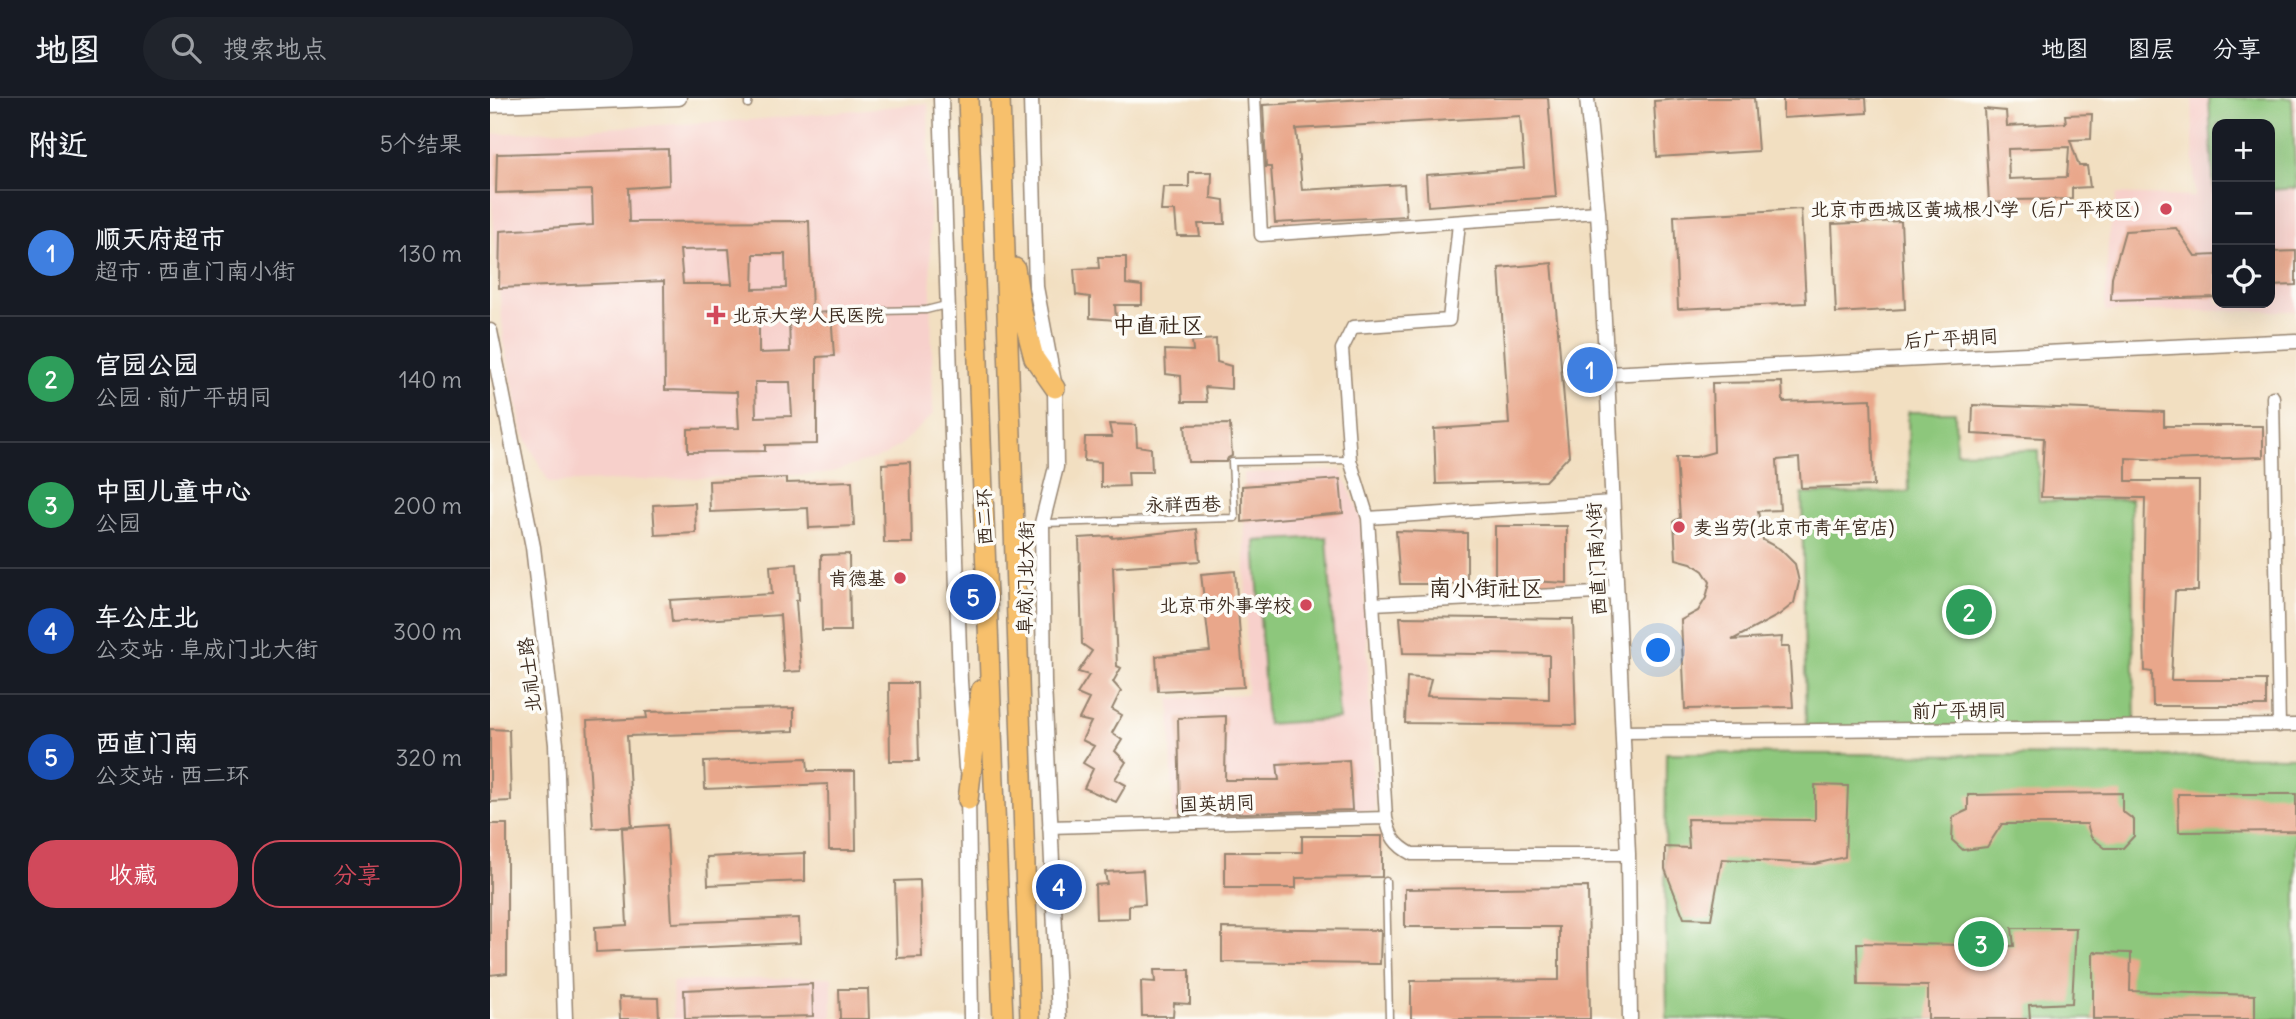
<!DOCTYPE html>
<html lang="zh">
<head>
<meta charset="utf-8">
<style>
	:root { --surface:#171b24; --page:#20242c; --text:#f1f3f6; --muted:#9ea1a6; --line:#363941; --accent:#d1495b }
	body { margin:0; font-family:Delius,"LXGW WenKai TC",sans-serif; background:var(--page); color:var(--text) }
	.controls { position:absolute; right:21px; top:21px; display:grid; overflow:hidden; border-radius:14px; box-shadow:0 7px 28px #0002 }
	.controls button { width:63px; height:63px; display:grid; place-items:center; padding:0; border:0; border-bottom:2px solid var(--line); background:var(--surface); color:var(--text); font:35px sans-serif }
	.you { position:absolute; left:1169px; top:553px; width:24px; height:24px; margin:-18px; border:5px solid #fff; border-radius:50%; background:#1a73e8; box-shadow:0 0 0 10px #1a73e833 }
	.badge { display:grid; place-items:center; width:46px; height:46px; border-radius:50%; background:var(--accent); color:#fff; font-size:23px; font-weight:700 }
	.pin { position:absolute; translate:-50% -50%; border:4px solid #fff; box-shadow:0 2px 7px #0006 }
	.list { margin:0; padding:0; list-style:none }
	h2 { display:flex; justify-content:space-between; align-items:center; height:91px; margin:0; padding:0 28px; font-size:30px }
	h2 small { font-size:23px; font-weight:400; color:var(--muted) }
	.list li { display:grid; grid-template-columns:46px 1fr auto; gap:21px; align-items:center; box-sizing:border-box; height:126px; padding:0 28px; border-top:2px solid var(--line) }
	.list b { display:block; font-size:26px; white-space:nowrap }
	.list p { margin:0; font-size:23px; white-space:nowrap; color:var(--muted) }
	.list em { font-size:23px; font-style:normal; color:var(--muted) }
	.actions { display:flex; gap:14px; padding:21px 28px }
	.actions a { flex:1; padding:16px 0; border:2px solid var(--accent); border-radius:28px; text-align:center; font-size:24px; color:var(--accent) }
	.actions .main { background:var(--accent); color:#fff }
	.icon { flex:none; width:38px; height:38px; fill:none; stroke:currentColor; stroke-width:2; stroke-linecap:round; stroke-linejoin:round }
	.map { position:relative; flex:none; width:1806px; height:921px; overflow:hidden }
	header { display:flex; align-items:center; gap:42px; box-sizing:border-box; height:98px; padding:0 35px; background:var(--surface); border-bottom:2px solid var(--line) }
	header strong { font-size:33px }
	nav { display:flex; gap:38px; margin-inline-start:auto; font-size:24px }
	.search { width:490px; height:63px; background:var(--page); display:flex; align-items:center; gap:18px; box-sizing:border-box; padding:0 24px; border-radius:38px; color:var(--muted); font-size:26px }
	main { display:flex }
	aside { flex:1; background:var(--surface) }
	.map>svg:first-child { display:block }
	.built { fill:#f7d0cb; fill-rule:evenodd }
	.green { fill:#8dc77c; stroke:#64784d; stroke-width:2 }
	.building { fill:#e9a78b; fill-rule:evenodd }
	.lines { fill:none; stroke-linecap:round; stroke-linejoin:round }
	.service-casing { stroke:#968470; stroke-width:9 }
	.minor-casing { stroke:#968470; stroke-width:15 }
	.tertiary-casing { stroke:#968470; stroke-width:17 }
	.trunk-casing { stroke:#968470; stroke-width:22 }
	.service { stroke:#fff; stroke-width:6 }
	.minor { stroke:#fff; stroke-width:12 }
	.tertiary { stroke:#fff; stroke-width:14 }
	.trunk { stroke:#f7c06c; stroke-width:19 }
	.poi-dot { fill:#d1495b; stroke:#fdfcf7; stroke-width:2.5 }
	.labels { text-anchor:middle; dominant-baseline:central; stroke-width:7; stroke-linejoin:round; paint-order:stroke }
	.poi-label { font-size:19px; fill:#3b2a1e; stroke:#fdfcf7; text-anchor:end }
	.street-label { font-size:19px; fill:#3b2a1e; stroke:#fdfcf7 }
	.quarter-label { font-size:23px; fill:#3b2a1e; stroke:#fdfcf7 }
</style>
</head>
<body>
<header>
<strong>地图</strong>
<div class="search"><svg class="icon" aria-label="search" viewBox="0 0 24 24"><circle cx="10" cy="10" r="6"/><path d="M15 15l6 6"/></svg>搜索地点</div>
<nav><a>地图</a><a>图层</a><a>分享</a></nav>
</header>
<main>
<aside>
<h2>附近<small>5个结果</small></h2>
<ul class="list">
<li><span class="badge" style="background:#3f7fe0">1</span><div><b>顺天府超市</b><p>超市 · 西直门南小街</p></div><em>130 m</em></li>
<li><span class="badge" style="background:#2e9e5b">2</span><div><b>官园公园</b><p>公园 · 前广平胡同</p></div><em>140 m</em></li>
<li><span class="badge" style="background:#2e9e5b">3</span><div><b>中国儿童中心</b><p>公园</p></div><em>200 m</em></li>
<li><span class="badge" style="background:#1a4fb4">4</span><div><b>车公庄北</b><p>公交站 · 阜成门北大街</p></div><em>300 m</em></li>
<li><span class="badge" style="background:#1a4fb4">5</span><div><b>西直门南</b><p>公交站 · 西二环</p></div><em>320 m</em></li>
</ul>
<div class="actions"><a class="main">收藏</a><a>分享</a></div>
</aside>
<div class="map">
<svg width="1806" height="921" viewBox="0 0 1806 921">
	<rect width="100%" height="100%" fill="#fdfcf7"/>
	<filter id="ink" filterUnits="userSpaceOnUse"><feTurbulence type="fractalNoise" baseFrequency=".0143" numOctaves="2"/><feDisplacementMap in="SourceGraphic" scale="14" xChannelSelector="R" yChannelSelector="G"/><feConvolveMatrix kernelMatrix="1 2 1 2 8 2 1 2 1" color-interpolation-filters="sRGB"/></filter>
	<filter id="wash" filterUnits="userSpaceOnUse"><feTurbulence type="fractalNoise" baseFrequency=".00686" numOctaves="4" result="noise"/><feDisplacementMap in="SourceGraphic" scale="28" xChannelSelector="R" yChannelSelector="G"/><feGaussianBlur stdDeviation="1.57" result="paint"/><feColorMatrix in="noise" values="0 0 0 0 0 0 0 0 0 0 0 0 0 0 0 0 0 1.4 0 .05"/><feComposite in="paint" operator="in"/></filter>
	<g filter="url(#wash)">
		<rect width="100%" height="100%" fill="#f2dfc1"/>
		<path class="built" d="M 1702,0 L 1806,0 L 1806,213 L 1615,213 L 1618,144 L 1627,96 L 1705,99 ZM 1727,26 L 1780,26 L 1780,205 L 1727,205 Z
			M 438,5 L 443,316 L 413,345 L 396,357 L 335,376 L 59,385 L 33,335 L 14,244 L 0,87 L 0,36 L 262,22 Z
			M 851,372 L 871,418 L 885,713 L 683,721 L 680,601 L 757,596 L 754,375 Z
			M 342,879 L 342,921 L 183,921 L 182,884 Z"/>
		<path class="green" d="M 1719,0 L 1802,0 L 1806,90 L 1780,92 L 1780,26 L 1727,26 L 1727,94 L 1724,95 Z
			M 1418,314 L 1465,314 L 1466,354 L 1548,352 L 1549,403 L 1641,401 L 1645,626 L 1316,631 L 1312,396 L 1419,394 Z
			M 837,439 L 849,621 L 777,626 L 765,443 Z
			M 1176,655 L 1806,659 L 1806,921 L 1177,921 L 1175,771 Z"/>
		<g id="blocks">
			<path class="building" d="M 893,0 L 1058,0 L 1066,99 L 938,108 L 936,77 L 1034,70 L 1030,18 L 806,31 L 812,92 L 914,86 L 916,118 L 785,125 L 781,69 L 776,69 L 773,7 Z
				M 1204,0 L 1264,0 L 1268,53 L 1167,59 L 1164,3 Z
				M 1293,0 L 1376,0 L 1377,15 L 1293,20 Z
				M 1494,11 L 1516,13 L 1517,28 L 1576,25 L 1575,17 L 1602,16 L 1601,41 L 1580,42 L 1589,68 L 1597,68 L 1600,89 L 1582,90 L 1582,101 L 1520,102 L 1520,104 L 1499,105 ZM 1579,49 L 1577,79 L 1519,81 L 1518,51 Z
				M 178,51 L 179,87 L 138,90 L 139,124 L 319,123 L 322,215 L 341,214 L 344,258 L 327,259 L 327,346 L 275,347 L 275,353 L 198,354 L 198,331 L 249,330 L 247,294 L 175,292 L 174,183 L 9,190 L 10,133 L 103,127 L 102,92 L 6,95 L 7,56 ZM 239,151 L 242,186 L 193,186 L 190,152 ZM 264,156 L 295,156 L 296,190 L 263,191 ZM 299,220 L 300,254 L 269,255 L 269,221 ZM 265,284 L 300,284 L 302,318 L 266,319 Z
				M 699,74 L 722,74 L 721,100 L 734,102 L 735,126 L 708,126 L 710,138 L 687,138 L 685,113 L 671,113 L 673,89 L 699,89 Z
				M 1311,111 L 1316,205 L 1188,211 L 1184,118 Z
				M 1411,123 L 1415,211 L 1346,215 L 1342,126 Z
				M 1686,130 L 1705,158 L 1727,157 L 1727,199 L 1621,202 L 1622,179 L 1635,133 Z
				M 1806,153 L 1806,187 L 1780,188 L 1780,154 Z
				M 608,159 L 636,159 L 636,186 L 652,188 L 652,207 L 625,207 L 626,222 L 600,220 L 600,199 L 586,197 L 584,171 L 609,170 Z
				M 1062,165 L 1079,358 L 1055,383 L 946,386 L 944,331 L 1019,326 L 1009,170 Z
				M 726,241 L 727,264 L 741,268 L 741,291 L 715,289 L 717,304 L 692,304 L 691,278 L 676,276 L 675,252 L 703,253 L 702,243 Z
				M 1292,284 L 1293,304 L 1381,301 L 1384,388 L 1311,390 L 1309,360 L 1287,362 L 1290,412 L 1268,413 L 1273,442 L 1290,451 L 1305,466 L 1309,484 L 1304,505 L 1289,517 L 1242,542 L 1292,539 L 1291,549 L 1299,549 L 1303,609 L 1195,611 L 1191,522 L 1208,513 L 1216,500 L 1220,484 L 1213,473 L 1201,465 L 1186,461 L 1184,423 L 1190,420 L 1186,359 L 1206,359 L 1224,354 L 1222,285 Z
				M 1483,307 L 1674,314 L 1674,328 L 1773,328 L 1773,359 L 1674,362 L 1636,360 L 1636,383 L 1709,383 L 1708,493 L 1685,493 L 1681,582 L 1776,582 L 1776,608 L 1663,608 L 1662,574 L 1655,573 L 1653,508 L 1655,400 L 1551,399 L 1554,340 L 1482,336 Z
				M 619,326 L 646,327 L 647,348 L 661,350 L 662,374 L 638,374 L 639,388 L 611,389 L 611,364 L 594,363 L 595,339 L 622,339 Z
				M 740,326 L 742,358 L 738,360 L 736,364 L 698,364 L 695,327 Z
				M 420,364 L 422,445 L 394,445 L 392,366 Z
				M 296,380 L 296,385 L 362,383 L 364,428 L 319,430 L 318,410 L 220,414 L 219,383 Z
				M 850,381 L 853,415 L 752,424 L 752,388 Z
				M 205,405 L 206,435 L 165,437 L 163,407 Z
				M 1005,428 L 1077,428 L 1077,485 L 1005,481 Z
				M 707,431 L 710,463 L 623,469 L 627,568 L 631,570 L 623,584 L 631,593 L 622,611 L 632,617 L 622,635 L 632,642 L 625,653 L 636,664 L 625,681 L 636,687 L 626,704 L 594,690 L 603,671 L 593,665 L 604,648 L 592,642 L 601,624 L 589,621 L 599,601 L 587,596 L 599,577 L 588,574 L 602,553 L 592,546 L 589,440 L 622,438 L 622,440 Z
				M 906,433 L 977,435 L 977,486 L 910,486 Z
				M 359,456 L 360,533 L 332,533 L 331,457 Z
				M 307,466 L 309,502 L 306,503 L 311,573 L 294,574 L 290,517 L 182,524 L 180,502 L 282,496 L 280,468 Z
				M 745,473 L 754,589 L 668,593 L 666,558 L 720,553 L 711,476 Z
				M 910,519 L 1083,521 L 1086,627 L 915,625 L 917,579 L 941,581 L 937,598 L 1059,601 L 1059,557 L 913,555 Z
				M 399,585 L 427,585 L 429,663 L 400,663 Z
				M 304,610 L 304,633 L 137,638 L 142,728 L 103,730 L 97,623 L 157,620 L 156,614 Z
				M 736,618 L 735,682 L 789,682 L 787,666 L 859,662 L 862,712 L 690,717 L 688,620 Z
				M 0,631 L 19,632 L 21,703 L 0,704 Z
				M 317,660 L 318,673 L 365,673 L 366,752 L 339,752 L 338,686 L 215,691 L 214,664 Z
				M 1325,687 L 1358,688 L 1355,759 L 1325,766 L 1232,761 L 1221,821 L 1194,820 L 1175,771 L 1175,749 L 1199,750 L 1197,721 L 1325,722 Z
				M 1632,695 L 1632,713 L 1644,722 L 1644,738 L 1633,750 L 1615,750 L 1601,739 L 1597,726 L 1512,726 L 1497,749 L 1473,752 L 1462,742 L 1463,719 L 1478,712 L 1478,697 Z
				M 1688,696 L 1806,696 L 1806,733 L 1689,734 Z
				M 0,726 L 17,726 L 17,875 L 0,877 Z
				M 177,727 L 182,825 L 309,820 L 310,845 L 106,854 L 105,829 L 137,827 L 132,730 Z
				M 812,738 L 892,738 L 892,779 L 806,780 L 806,790 L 735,790 L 735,754 L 812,754 Z
				M 315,755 L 315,783 L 218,787 L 217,759 Z
				M 653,772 L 655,806 L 639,807 L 639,820 L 606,821 L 605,787 L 617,786 L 615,774 Z
				M 430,782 L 432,859 L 407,860 L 405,783 Z
				M 1098,789 L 1100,921 L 921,921 L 921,883 L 1069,882 L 1069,829 L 915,829 L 915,791 Z
				M 732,830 L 891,832 L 890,866 L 732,864 Z
				M 1522,830 L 1586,830 L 1582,905 L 1539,907 L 1540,921 L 1438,921 L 1438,888 L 1368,887 L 1367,845 L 1524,848 Z
				M 1603,854 L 1641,855 L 1640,893 L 1765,897 L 1765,921 L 1603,921 Z
				M 664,872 L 700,872 L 700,906 L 684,905 L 683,918 L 652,918 L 651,883 L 665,884 Z
				M 322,886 L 323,918 L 195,921 L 194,892 Z
				M 349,891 L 378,891 L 379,921 L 350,921 Z
				M 129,899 L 168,900 L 169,921 L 130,921 Z"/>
		</g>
	</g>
	<g filter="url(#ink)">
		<use href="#blocks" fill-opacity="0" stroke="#968470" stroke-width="2"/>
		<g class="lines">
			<g class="service-casing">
				<path id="service" d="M 258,6 L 259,0
					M 389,213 L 436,212 L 456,207
					M 554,425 L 745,420 L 742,364 L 859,362
					M 896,783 L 899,921"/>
			</g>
			<g class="minor-casing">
				<path id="minor" d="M 764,0 L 771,137 L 1108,114
					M 969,125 L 959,222 L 863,229 L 852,251 L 860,362 L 878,420 L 896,720 C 900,738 905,747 922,756 L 1138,756
					M 1783,299 L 1789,628
					M 878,420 L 1122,404
					M 883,506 L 1127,494
					M 1132,634 L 1806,627
					M 559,729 L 896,720"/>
			</g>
			<g class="tertiary-casing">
				<path id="tertiary" d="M 451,0 L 470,583 L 476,670
					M 541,0 L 546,189 L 565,290 L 566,369 L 552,425 L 554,585 L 569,921
					M 1097,0 L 1108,114 L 1117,276 L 1138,756 L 1140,921
					M 0,7 L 189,0
					M 0,233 L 43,449 L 66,646 L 75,921
					M 1117,276 L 1806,243
					M 478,694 L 481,921"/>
			</g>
			<g class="trunk-casing">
				<path id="trunk" d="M 478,0 L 513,921
					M 510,0 L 540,921
					M 525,170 L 531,210 L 544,260 L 565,290
					M 478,702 L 491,592"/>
			</g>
			<use href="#service" class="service"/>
			<use href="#minor" class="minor"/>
			<use href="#tertiary" class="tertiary"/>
			<use href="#trunk" class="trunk"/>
		</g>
	</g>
	<g class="poi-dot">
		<circle cx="1676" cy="111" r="7"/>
		<path d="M222.5 206.5h7v7h7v7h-7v7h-7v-7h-7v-7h7z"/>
		<circle cx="1189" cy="429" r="7"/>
		<circle cx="410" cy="480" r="7"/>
		<circle cx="816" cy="507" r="7"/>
	</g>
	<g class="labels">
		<g class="poi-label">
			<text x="1662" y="111">北京市西城区黄城根小学（后广平校区）</text>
			<text x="242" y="217" text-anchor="start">北京大学人民医院</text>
			<text x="1203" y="429" text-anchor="start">麦当劳(北京市青年宫店)</text>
			<text x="396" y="480">肯德基</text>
			<text x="802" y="507">北京市外事学校</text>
		</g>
		<g class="street-label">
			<text transform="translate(1461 240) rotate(-3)">后广平胡同</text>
			<text transform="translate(693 406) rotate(-1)">永祥西巷</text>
			<text transform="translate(494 419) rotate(-92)">西二环</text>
			<text transform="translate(1106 461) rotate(-93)">西直门南小街</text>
			<text transform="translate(535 480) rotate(-89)">阜成门北大街</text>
			<text transform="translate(39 577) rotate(-97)">北礼士路</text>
			<text transform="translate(1469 612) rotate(-1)">前广平胡同</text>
			<text transform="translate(727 705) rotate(-2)">国英胡同</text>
		</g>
		<g class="quarter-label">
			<text x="668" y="226">中直社区</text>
			<text x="996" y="489">南小街社区</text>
		</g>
	</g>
</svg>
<div class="controls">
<button>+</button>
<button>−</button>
<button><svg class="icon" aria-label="locate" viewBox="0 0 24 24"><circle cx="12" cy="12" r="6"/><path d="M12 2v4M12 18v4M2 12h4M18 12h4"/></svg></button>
</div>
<div class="you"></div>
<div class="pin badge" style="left:1100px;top:272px;background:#3f7fe0">1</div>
<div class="pin badge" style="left:1479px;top:514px;background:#2e9e5b">2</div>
<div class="pin badge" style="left:1491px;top:846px;background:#2e9e5b">3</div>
<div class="pin badge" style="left:569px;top:789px;background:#1a4fb4">4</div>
<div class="pin badge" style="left:483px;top:499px;background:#1a4fb4">5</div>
</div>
</main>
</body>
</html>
